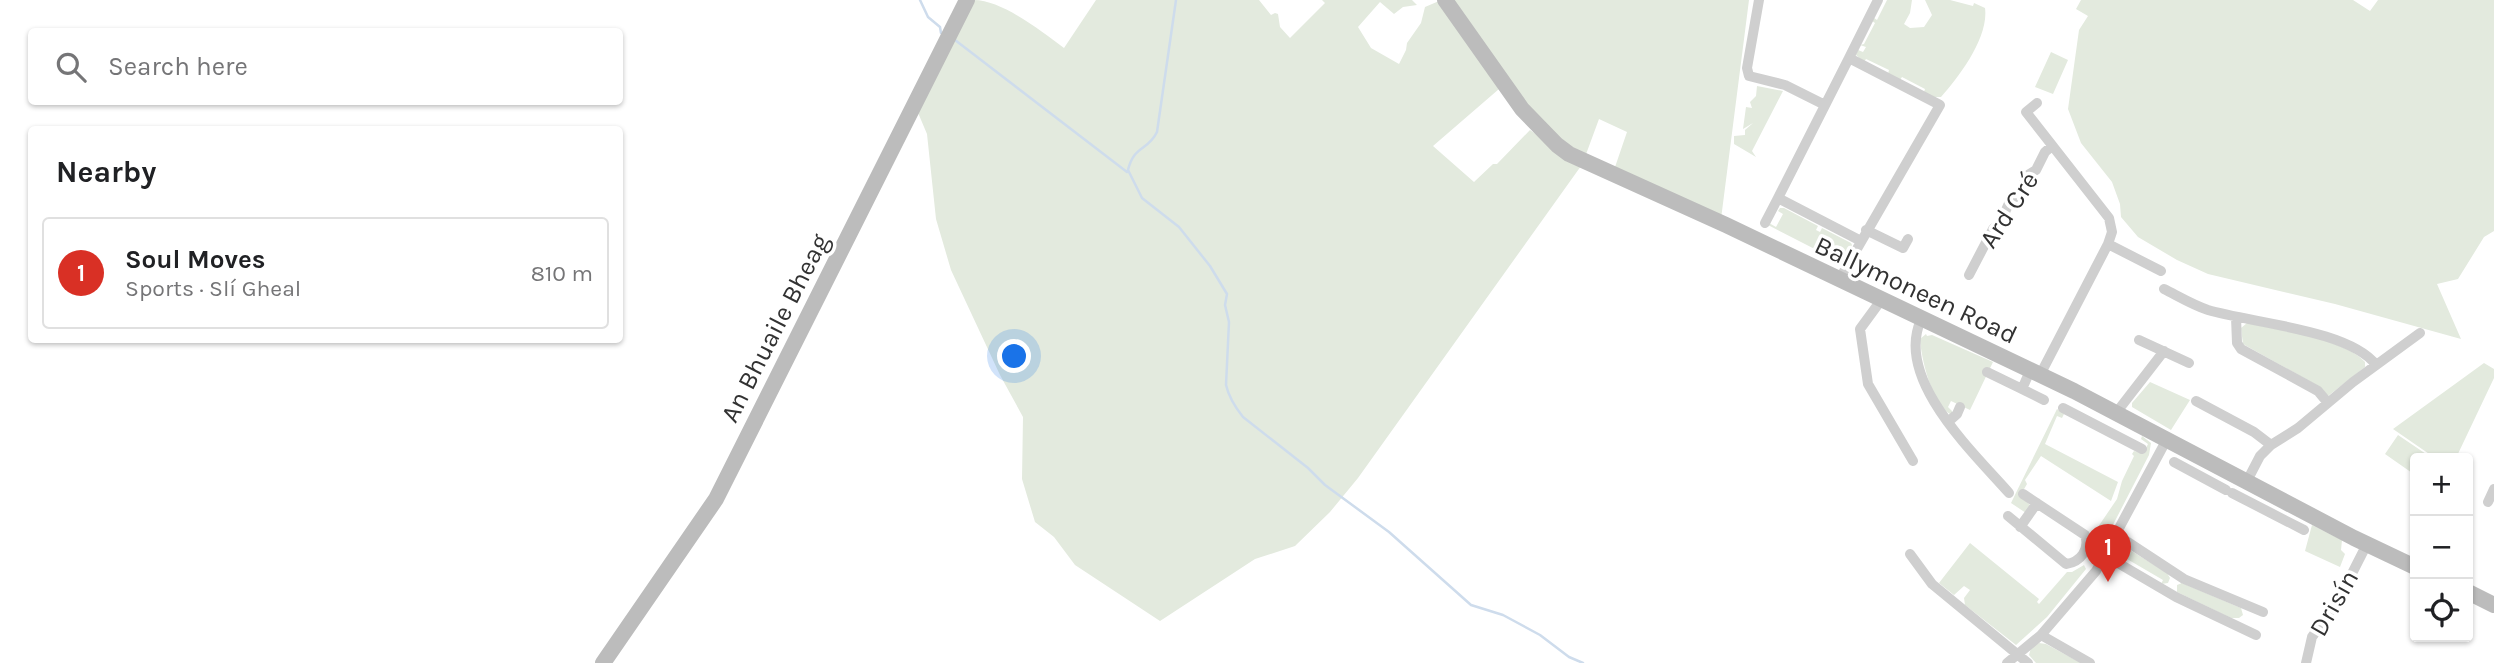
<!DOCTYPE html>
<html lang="en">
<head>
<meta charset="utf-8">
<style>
	:root { --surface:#fff; --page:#f2f2f2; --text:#202124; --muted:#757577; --line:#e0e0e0; --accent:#d93025 }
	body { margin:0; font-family:Karla,sans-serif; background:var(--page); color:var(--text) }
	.controls { position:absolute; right:21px; bottom:21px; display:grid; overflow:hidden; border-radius:7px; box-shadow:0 2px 5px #0004 }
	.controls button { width:63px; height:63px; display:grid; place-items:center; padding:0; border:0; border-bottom:2px solid var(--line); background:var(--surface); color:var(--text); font:35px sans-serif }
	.you { position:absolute; left:1015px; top:357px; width:24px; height:24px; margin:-18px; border:5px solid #fff; border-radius:50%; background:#1a73e8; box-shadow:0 0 0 10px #1a73e833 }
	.badge { display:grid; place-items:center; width:46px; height:46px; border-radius:50%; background:var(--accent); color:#fff; font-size:23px; font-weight:700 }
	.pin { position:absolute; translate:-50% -58px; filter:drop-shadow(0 2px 4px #0008) }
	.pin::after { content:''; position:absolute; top:37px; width:24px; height:21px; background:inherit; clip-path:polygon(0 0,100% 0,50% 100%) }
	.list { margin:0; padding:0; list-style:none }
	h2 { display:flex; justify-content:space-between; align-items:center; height:91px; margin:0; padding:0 28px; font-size:30px }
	h2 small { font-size:23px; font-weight:400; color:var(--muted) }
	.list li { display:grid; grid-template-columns:46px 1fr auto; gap:21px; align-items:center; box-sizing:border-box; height:112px; margin:0 14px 14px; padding:0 14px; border:2px solid var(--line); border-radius:7px }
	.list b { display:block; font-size:26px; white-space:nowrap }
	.list p { margin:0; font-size:23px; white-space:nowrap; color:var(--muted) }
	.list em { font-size:23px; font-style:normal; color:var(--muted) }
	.icon { flex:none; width:38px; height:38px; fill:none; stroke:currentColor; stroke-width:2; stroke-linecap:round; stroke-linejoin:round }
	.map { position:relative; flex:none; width:2494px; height:663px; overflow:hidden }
	.search { position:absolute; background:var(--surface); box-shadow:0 2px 5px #0004; left:28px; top:28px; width:595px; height:77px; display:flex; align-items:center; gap:18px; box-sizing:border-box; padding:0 24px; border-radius:7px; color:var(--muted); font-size:26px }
	.panel { position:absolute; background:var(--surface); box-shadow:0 2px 5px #0004; left:28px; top:126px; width:595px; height:217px; border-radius:7px }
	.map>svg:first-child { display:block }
	.green { fill:#e3eade }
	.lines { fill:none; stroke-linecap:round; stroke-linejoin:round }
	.stream { stroke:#cedcec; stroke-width:2.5 }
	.street { stroke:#cfcfcf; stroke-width:10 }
	.secondary { stroke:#bcbcbc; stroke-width:16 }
	.labels { text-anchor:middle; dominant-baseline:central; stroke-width:7; stroke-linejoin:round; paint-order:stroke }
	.street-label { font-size:26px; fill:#323232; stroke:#fff }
</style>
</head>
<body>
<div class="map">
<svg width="2494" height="663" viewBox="0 0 2494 663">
	<rect width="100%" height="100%" fill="#fff"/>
	<path class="green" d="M 974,0 C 1002,0 1041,31 1064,48 L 1096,0 L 1259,0 L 1271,15 L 1275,13 L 1278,14 L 1280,27 L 1290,38 L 1325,3 L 1322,0 L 1412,0 L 1417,5 L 1403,7 L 1394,14 L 1380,2 L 1358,27 L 1371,48 L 1399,64 L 1406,50 L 1407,43 L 1421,23 L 1425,7 L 1439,1 L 1499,89 L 1433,146 L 1474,182 L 1493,164 L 1497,164 L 1530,130 L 1581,166 L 1358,478 L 1330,512 L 1295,546 L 1255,559 L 1160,621 L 1075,565 L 1054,537 L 1035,522 L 1022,479 L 1023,417 L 1000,375 L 951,270 L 936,219 L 927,134 L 916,108 Z
		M 1449,0 L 1749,0 L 1721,219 L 1614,170 L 1627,132 L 1599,119 L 1585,157 L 1541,123 Z
		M 1887,0 L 1912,0 L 1910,13 L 1904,24 L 1910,28 L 1924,27 L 1932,15 L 1925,0 L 1950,0 L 1973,6 L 1974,3 L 1985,8 C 1989,37 1959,77 1941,97 L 1934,97 L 1924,92 L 1925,89 L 1902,77 L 1900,80 L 1888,74 L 1889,70 L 1866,59 L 1864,62 L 1856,55 L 1858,50 L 1863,52 L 1866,47 L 1860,45 L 1864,44 L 1875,23 L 1872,21 L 1874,18 L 1877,20 Z
		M 2081,0 L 2353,0 L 2370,11 L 2378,0 L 2494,0 L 2494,231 L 2484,237 L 2458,279 L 2437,284 L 2461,339 L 2335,304 L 2208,274 L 2177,260 L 2138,237 L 2121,217 L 2120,204 L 2112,182 L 2081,143 L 2068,109 L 2079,30 L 2088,16 L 2076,9 Z
		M 2051,52 L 2068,60 L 2053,94 L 2035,87 Z
		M 1757,86 L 1783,91 L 1752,151 L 1756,157 L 1734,144 L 1734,136 L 1745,135 L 1745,130 L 1753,123 L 1743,129 L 1746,107 L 1752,108 L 1750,102 L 1756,96 Z
		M 1780,208 L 1784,208 L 1818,226 L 1816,230 L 1820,232 L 1822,228 L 1851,243 L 1852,245 L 1842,263 L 1768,225 L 1769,223 L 1776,227 L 1783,214 L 1778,211 Z
		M 2247,323 C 2278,330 2345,339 2365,362 L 2365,367 L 2328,396 L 2320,387 L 2243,344 L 2241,328 Z
		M 1926,334 L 1927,336 L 1932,335 L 1993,362 L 1970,410 L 1951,401 L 1948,407 L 1953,412 L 1950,414 C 1932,404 1921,358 1920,339 Z
		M 2484,363 L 2494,369 L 2494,378 L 2456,458 L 2435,458 L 2393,429 Z
		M 2150,382 L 2190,400 L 2171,430 L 2132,407 L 2132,403 Z
		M 2057,409 L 2064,414 L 2062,418 L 2057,416 L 2045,444 L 2118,482 L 2111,501 L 2041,456 L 2025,480 L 2027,484 L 2020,496 L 2031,506 L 2026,513 L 2011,503 Z
		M 2398,435 L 2432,458 L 2415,458 L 2415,475 L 2385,454 Z
		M 2142,436 L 2151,443 L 2149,455 L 2100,550 L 2094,553 L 2092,533 L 2098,527 L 2117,499 L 2122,481 L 2134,456 L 2132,454 L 2134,451 L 2143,454 L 2148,444 L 2141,439 Z
		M 2312,525 L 2342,540 L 2341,550 L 2345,554 L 2340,567 L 2305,551 Z
		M 1970,543 L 2039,599 L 2037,602 L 2039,604 L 2067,572 L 2072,572 L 2084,565 L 2086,569 L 2047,617 L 2016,645 L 1965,605 L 1964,598 L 1970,590 L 1964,586 L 1954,595 L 1939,583 Z
		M 2122,545 L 2167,573 L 2170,578 L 2168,583 L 2161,584 L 2163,580 L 2127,559 L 2124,562 L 2115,552 L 2119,546 Z
		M 2182,583 L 2241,608 L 2243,615 L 2239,618 L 2231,618 L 2177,592 L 2177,585 Z
		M 2039,643 L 2046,644 L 2081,663 L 2036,663 L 2029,655 L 2031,648 Z"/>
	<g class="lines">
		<path class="stream" d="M 920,0 L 928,17 L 940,27 L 941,33
			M 1176,0 L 1157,132 C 1148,151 1134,145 1128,170 L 1142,198 L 1179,227 L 1210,266 L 1227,294 L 1225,305 L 1229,322 L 1226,385 C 1229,398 1235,407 1243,417 L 1308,468 L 1325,485 L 1389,532 L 1471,605 L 1503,615 L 1540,635 L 1569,657 L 1583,663
			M 955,40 L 1127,172"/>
		<path class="street" d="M 1759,0 L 1747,68 L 1749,76 L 1785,85 L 1825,105
			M 1849,58 L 1878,0
			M 2037,103 L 2026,112 L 2109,218 L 2112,232 L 2108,244 L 2040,375
			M 1765,223 L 1778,198
			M 1866,230 L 1903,248 L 1908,239
			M 2108,244 L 2161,271
			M 1969,275 L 1993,229 L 2001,221 L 2010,201 L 2018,195 L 2028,175 L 2036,170 L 2045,152 L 2052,146
			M 1839,280 L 1940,105 L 1849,58 L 1778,198 L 1861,241
			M 2164,289 C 2178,296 2193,305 2208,310 C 2252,323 2350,330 2376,365
			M 1882,299 L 1860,329 L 1868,384 L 1913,461
			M 2236,317 L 2237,343 L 2241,349 L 2318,391 L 2328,403
			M 1921,320 C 1894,379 1974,453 2009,493
			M 2139,340 L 2189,363
			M 2030,371 L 2022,389 L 2044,400
			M 1987,372 L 2022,389
			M 2196,401 L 2254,432 L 2271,445
			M 2063,408 L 2142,449
			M 2116,413 L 2164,351
			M 1948,422 L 1957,414 L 1960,407
			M 2174,462 L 2226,490
			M 2247,481 L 2260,456 L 2271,445 L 2298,428 L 2353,382 L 2420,333
			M 2232,493 L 2304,530
			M 2488,502 L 2494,489
			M 2008,516 L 2066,564 C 2081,562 2090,549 2085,535 L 2023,494
			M 2020,527 L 2037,503
			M 2117,535 L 2184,579 L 2263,612
			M 1910,554 L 1932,584 L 2028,663
			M 2106,556 L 2176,597 L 2256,635
			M 2041,635 L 2090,663
			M 2007,663 L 2041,635 L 2096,571 L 2167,439
			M 2306,663 L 2312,637 L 2339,599 L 2367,544"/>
		<path class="secondary" d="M 1445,0 L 1522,109 L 1557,145 L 1569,154 L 1726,225 L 2074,391 L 2354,538 L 2415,567
			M 2468,592 L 2494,605
			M 603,663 L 716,499 L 967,0"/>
	</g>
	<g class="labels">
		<g class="street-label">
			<text transform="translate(2009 210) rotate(-57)">Ard Cré</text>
			<text transform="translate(1916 290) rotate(25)">Ballymoneen Road</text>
			<text transform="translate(775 328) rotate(-63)">An Bhuaile Bheag</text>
			<text transform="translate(2334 603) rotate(-60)">Drisín</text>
		</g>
	</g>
</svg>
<div class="controls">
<button>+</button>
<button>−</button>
<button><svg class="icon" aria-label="locate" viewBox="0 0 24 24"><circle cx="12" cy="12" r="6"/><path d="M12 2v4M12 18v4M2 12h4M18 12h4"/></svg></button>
</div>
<div class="you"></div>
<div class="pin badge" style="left:2108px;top:582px">1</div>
<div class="search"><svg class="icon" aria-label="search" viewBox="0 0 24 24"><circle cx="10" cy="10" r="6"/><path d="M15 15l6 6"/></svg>Search here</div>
<section class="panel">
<h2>Nearby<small></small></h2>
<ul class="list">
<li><span class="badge">1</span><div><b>Soul Moves</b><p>Sports · Slí Gheal</p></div><em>810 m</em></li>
</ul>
</section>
</div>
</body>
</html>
